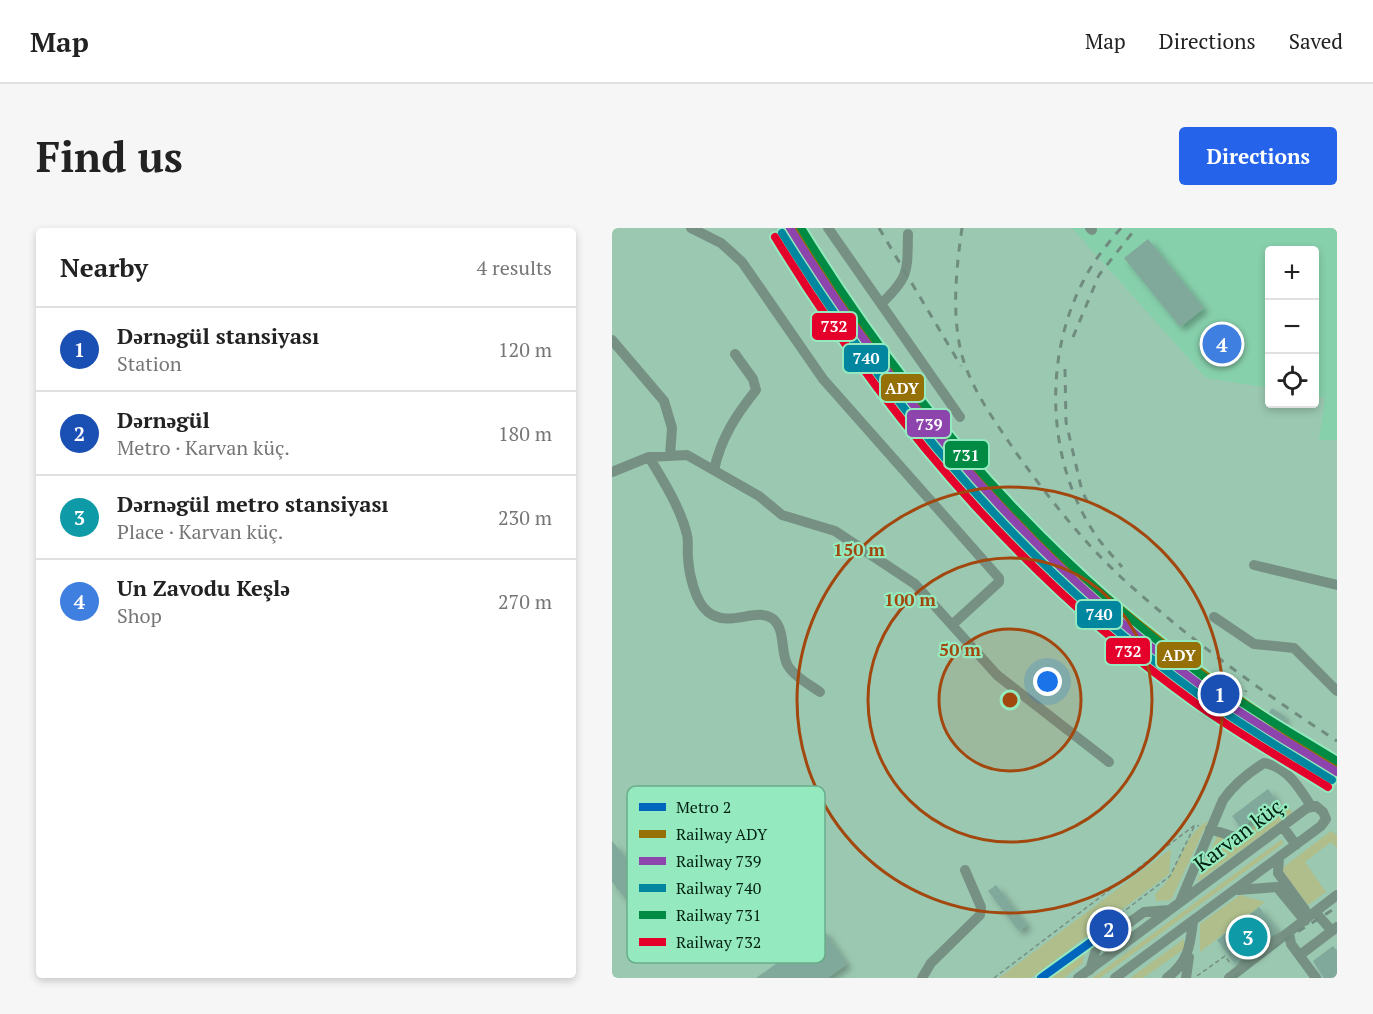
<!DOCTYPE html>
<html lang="en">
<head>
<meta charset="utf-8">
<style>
	:root { --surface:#fff; --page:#f6f6f6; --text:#222; --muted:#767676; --line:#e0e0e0; --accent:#2563eb }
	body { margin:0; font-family:"PT Serif",serif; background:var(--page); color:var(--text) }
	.controls { position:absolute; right:18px; top:18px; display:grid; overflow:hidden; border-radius:6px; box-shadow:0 3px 9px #0003 }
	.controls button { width:54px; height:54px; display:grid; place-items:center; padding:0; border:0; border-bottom:2px solid var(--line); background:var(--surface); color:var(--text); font:30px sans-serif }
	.you { position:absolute; left:436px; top:454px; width:21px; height:21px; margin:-15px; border:4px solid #fff; border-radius:50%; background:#1a73e8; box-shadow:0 0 0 9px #1a73e833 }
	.badge { display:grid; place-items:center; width:39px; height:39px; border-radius:50%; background:var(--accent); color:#fff; font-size:20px; font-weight:700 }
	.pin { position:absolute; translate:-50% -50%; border:3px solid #fff; box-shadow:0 2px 6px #0006 }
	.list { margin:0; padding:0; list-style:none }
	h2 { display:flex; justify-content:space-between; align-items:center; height:78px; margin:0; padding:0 24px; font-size:26px }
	h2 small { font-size:20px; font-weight:400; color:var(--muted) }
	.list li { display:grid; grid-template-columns:39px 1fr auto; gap:18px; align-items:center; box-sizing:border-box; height:84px; padding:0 24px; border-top:2px solid var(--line) }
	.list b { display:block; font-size:22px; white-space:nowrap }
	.list p { margin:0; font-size:20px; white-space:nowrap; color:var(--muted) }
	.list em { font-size:20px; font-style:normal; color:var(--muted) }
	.icon { flex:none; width:33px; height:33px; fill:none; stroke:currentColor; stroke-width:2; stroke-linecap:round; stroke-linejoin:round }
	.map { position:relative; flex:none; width:725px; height:750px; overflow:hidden; border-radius:6px }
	header { display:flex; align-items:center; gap:36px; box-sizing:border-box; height:84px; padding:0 30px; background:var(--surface); border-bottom:2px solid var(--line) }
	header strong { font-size:28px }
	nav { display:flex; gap:33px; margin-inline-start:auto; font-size:21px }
	.intro { display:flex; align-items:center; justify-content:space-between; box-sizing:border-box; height:144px; padding:0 36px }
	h1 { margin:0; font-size:42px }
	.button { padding:15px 27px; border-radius:6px; background:var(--accent); color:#fff; font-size:21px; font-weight:700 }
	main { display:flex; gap:36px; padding:0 36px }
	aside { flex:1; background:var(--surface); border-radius:6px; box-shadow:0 3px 9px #0003 }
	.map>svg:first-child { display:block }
	.built { fill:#87d0ac }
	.green { fill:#afbe8b }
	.building { fill:#80a99b; filter:url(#shadow) }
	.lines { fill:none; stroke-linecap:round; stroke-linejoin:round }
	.path { stroke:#768f82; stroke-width:1.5; stroke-dasharray:4.5 3; stroke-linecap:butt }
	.minor { stroke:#769183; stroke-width:10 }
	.rail { stroke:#708c7f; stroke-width:3; stroke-dasharray:8 8; stroke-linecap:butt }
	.rail-1-casing { stroke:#94e9be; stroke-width:12 }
	.rail-2-casing { stroke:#94e9be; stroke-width:12 }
	.rail-3-casing { stroke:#94e9be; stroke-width:12 }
	.rail-4-casing { stroke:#94e9be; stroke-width:12 }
	.rail-5-casing { stroke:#94e9be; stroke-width:12 }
	.rail-1 { stroke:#947007; stroke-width:8 }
	.rail-2 { stroke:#8e44ad; stroke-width:8 }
	.rail-3 { stroke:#00879f; stroke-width:8 }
	.rail-4 { stroke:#008b44; stroke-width:8 }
	.rail-5 { stroke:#e4002b; stroke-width:8 }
	.metro-1-casing { stroke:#94e9be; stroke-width:12 }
	.metro-1 { stroke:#0065bd; stroke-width:8 }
	.ring { fill:none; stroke:#a2480e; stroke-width:3 }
	.labels { text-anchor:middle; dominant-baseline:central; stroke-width:4.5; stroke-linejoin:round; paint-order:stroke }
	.street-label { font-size:21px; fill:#002011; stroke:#94e9be }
	.key { fill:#94e9be; stroke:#68ad8a; stroke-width:1.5 }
	.key-label { font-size:16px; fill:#002011 }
	.centre { fill:#a2480e; stroke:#94e9be; stroke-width:3 }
	.ring-label { font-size:18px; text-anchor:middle; font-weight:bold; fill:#a2480e; stroke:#94e9be; stroke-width:4.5; stroke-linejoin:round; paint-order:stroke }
	.line-badge { stroke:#94e9be; stroke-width:2 }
	.badge-label { font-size:16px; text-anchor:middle; font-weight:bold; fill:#fff }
</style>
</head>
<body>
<header>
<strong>Map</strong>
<nav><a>Map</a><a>Directions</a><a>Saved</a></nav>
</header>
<div class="intro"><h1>Find us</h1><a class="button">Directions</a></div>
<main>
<aside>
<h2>Nearby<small>4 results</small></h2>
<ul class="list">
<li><span class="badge" style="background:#1a4fb4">1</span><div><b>Dərnəgül stansiyası</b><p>Station</p></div><em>120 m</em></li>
<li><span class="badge" style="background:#1a4fb4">2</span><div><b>Dərnəgül</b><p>Metro · Karvan küç.</p></div><em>180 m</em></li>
<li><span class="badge" style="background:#0f9aa8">3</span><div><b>Dərnəgül metro stansiyası</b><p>Place · Karvan küç.</p></div><em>230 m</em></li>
<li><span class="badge" style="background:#3f7fe0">4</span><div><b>Un Zavodu Keşlə</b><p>Shop</p></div><em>270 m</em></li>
</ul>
</aside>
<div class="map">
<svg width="725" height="750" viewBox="0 0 725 750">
	<defs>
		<filter id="shadow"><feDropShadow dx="4.5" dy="4.5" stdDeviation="3" flood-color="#0004"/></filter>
	</defs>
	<rect width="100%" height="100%" fill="#9bc8b1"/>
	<path class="built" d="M 460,0 L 725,0 L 725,212 L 707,212 L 713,170 L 703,168 L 702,22 L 658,22 L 657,160 L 594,150 Z"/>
	<path class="green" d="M 676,577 L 680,585 L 585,654 L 606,606 L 616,615 Z
		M 596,593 L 559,672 L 544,673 L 543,666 C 567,648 571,605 596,593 Z
		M 719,603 L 725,607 L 725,620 L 719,614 L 693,634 L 714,664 L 696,677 L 669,641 Z
		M 669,612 L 672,615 L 488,750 L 480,750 Z
		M 559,621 L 557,646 L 419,750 L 387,750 Z
		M 628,667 L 653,674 L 588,724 L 588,696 Z
		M 572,711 L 572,721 L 531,750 L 518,750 Z
		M 473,717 L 471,735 L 452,750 L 430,750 Z"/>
	<path class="building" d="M 536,11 L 592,80 L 568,99 L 512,30 Z
		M 660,480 L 674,489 L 670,495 L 656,486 Z
		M 656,561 L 665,573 L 629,600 L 620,588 Z
		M 0,613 L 37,658 L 17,675 L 0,654 Z
		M 384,657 L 415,697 L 407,703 L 376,663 Z
		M 647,679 L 666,703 L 623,736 L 605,712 Z
		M 212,702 L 235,736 L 215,750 L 144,750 Z
		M 721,718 L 725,723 L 725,750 L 712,750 L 701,733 Z"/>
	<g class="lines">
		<path class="path" d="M 615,491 L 609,487 L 629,460 L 635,464
			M 585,748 L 613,728 L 618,735
			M 382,750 L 583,597 L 587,598
			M 425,750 L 558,648 L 583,597"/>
		<path class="minor" d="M 79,0 L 109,15 L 130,34 L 211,151 L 387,350 L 387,354 L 341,396
			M 216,0 L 348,189
			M 478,0 L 480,2
			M 270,75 C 298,48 295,43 296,6
			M 0,112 L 52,173 L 60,200 L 58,228
			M 37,229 C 51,252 69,281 75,307 C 77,314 75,322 76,330 C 77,346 83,374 96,384 C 117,401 145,378 161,391 C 174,402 168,425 176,438 C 183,449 198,457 208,464
			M 102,242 C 109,210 124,187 144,162 L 141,151 L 123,126
			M 0,244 L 37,229 L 75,227 L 147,268 L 170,287 L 223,303 L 303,356 L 385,447 L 497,534
			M 642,337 L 725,357
			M 602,389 L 642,416 L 682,420 L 725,463
			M 671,599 L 684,617
			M 598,601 L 626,610
			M 667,630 L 666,645 L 693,682
			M 626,662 L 665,659 L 693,693
			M 568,674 L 611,572 C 622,556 636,545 652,535 C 675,539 687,559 699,578
			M 704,685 L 720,703
			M 677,705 L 679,716 L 704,750
			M 688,727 L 725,699
			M 478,742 L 484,721 L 489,715 L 532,684 L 557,682
			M 310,750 L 319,735 L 368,687 L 369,679 L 353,642
			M 466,750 L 695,580 L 704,578 L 711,584 L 714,591 L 709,598 L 503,750
			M 555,750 C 576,734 578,719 581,694
			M 574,750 L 577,729
			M 617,750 L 725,667"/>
		<path class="rail" d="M 267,0 L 349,138
			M 350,0 C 344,41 339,91 351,131 C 362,166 385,196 405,226 C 437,270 471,314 511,351 C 577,411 650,464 725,513
			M 509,0 C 496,15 483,31 474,48 C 431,125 434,230 481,303 C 489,316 500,327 510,339
			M 461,109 L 487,47 L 524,0
			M 453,141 L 454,194 L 470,263 L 475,273
			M 621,750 L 668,715 L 725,679"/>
		<g class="rail-1-casing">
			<path id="rail-1" d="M 183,0 C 217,55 251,111 292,162 C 418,318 556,429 725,537"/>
		</g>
		<g class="rail-2-casing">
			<path id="rail-2" d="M 178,0 C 287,177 422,335 591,459 C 634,490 680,516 725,544"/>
		</g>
		<g class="rail-3-casing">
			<path id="rail-3" d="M 170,5 C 280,183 416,343 586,466 C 629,497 675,524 720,552"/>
		</g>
		<g class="rail-4-casing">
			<path id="rail-4" d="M 189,0 C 296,175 430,329 595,451 C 637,481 681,506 725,533"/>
		</g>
		<g class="rail-5-casing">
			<path id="rail-5" d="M 163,9 C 273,189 410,350 582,474 C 625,505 671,531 716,559"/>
		</g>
		<use href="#rail-1" class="rail-1"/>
		<use href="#rail-2" class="rail-2"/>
		<use href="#rail-3" class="rail-3"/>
		<use href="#rail-4" class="rail-4"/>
		<use href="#rail-5" class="rail-5"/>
		<g class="metro-1-casing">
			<path id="metro-1" d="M 429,750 L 497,701"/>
		</g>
		<use href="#metro-1" class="metro-1"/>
	</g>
	<circle cx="398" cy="472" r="71" fill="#a2480e" fill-opacity=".12"/>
	<g class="ring">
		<circle cx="398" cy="472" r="71"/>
		<circle cx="398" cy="472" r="142"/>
		<circle cx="398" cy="472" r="213"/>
	</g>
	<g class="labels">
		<g class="street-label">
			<text transform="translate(628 605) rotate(-37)">Karvan küç.</text>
		</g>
	</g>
	<rect x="15" y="558" width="198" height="177" rx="9" class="key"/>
	<rect x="27" y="575" width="27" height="8" fill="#0065bd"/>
	<rect x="27" y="602" width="27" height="8" fill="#947007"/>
	<rect x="27" y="629" width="27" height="8" fill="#8e44ad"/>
	<rect x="27" y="656" width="27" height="8" fill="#00879f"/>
	<rect x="27" y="683" width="27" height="8" fill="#008b44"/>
	<rect x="27" y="710" width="27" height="8" fill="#e4002b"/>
	<g class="key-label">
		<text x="64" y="585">Metro 2</text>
		<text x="64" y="612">Railway ADY</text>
		<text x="64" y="639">Railway 739</text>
		<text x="64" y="666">Railway 740</text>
		<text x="64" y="693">Railway 731</text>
		<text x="64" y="720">Railway 732</text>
	</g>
	<circle cx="398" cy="472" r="9" class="centre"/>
	<g class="ring-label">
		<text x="247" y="328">150 m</text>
		<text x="298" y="378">100 m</text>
		<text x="348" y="428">50 m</text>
	</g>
	<g class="line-badge">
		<rect x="199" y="84" width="46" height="29" rx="6" fill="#e4002b"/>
		<rect x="231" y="116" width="46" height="29" rx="6" fill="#00879f"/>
		<rect x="268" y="145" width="45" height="29" rx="6" fill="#947007"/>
		<rect x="294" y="181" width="45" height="29" rx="6" fill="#8e44ad"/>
		<rect x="332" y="212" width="45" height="29" rx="6" fill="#008b44"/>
		<rect x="464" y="372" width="46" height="29" rx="6" fill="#00879f"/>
		<rect x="493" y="409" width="46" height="28" rx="6" fill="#e4002b"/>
		<rect x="544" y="413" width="46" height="28" rx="6" fill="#947007"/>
	</g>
	<g class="badge-label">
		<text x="222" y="104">732</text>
		<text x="254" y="136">740</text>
		<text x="290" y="166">ADY</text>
		<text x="317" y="202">739</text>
		<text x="354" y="233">731</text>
		<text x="487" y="392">740</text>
		<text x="516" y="429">732</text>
		<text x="567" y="433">ADY</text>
	</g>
</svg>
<div class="controls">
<button>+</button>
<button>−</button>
<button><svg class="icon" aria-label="locate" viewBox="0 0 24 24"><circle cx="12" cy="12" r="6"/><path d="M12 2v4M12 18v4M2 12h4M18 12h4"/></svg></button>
</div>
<div class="you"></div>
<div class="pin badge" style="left:608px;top:466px;background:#1a4fb4">1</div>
<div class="pin badge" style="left:497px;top:701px;background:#1a4fb4">2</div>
<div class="pin badge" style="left:636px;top:709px;background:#0f9aa8">3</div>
<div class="pin badge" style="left:610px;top:116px;background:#3f7fe0">4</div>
</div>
</main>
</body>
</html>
